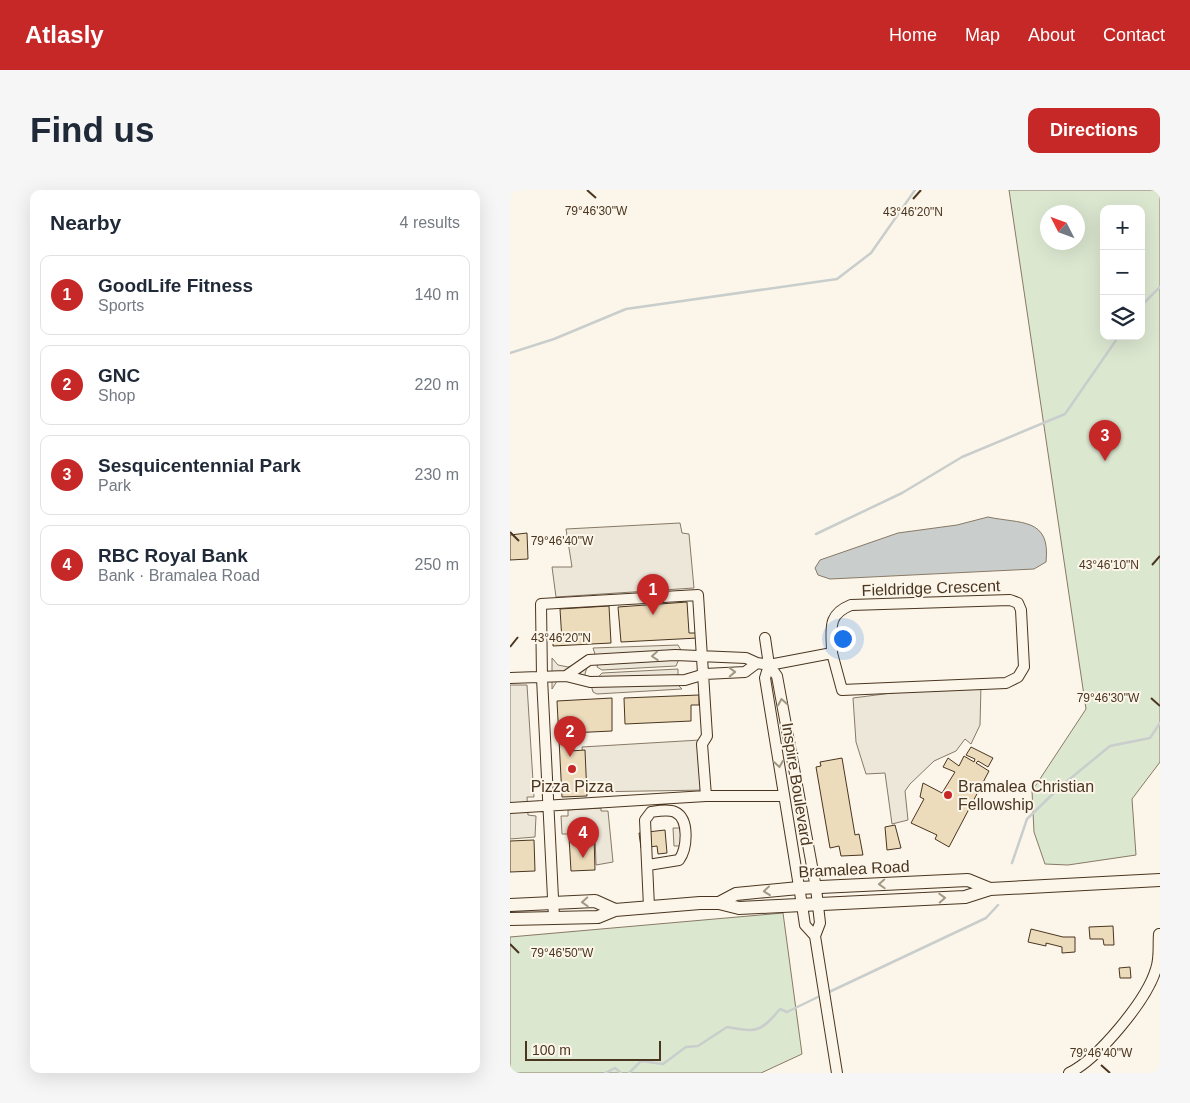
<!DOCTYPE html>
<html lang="en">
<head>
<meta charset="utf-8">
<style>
	:root { --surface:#fff; --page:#f6f6f7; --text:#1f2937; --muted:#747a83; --line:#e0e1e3; --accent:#c62828 }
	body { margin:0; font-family:Helvetica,sans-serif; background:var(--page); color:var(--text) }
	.controls { position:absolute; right:15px; top:15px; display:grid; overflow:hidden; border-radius:10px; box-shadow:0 5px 20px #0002 }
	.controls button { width:45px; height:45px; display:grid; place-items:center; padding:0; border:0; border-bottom:1px solid var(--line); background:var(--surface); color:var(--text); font:25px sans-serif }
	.compass { position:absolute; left:530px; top:15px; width:45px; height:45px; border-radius:50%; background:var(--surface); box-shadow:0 5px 20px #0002; rotate:312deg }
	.scale { position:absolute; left:15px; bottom:12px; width:136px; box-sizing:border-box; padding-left:5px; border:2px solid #4a3520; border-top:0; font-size:14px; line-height:18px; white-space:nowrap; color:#4a3520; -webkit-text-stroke:4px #fbf6e9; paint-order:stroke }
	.you { position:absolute; left:332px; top:448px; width:18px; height:18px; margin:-12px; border:4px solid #fff; border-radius:50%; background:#1a73e8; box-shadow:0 0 0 8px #1a73e833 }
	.badge { display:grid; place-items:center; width:32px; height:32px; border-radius:50%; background:var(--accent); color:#fff; font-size:16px; font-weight:700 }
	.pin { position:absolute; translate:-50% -41px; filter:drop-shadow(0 1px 2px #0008) }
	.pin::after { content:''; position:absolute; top:26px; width:18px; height:15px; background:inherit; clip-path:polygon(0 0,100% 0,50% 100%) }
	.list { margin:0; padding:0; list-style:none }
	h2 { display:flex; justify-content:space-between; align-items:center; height:65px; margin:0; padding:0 20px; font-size:21px }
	h2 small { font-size:16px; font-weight:400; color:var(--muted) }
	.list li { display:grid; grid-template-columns:32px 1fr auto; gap:15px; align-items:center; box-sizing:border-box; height:80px; margin:0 10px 10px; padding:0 10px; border:1px solid var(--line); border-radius:10px }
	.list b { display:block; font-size:19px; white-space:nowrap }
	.list p { margin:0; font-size:16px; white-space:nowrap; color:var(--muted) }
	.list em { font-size:16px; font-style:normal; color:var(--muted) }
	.icon { flex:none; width:28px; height:28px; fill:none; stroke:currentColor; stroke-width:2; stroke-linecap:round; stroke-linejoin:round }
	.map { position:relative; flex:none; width:650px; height:883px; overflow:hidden; border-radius:10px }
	header { display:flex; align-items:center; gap:30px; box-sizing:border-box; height:70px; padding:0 25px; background:var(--accent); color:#fff }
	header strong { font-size:24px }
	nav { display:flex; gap:28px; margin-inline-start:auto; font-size:18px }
	.intro { display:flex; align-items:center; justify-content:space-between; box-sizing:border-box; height:120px; padding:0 30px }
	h1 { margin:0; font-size:35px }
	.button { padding:12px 22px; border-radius:10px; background:var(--accent); color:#fff; font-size:18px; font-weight:700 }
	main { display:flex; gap:30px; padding:0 30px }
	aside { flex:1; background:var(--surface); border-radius:10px; box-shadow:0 5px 20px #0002 }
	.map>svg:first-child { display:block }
	.green { fill:#dce7d0; stroke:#887966; fill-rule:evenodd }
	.parking { fill:#ede7d9; stroke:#887966 }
	.water { fill:#c9cecd; stroke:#887966 }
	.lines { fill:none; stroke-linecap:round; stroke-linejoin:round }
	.stream { stroke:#c9cecd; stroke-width:2.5 }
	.building { fill:#ecdcbc; stroke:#4a3520 }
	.minor-casing { stroke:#4a3520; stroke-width:12 }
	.major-casing { stroke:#4a3520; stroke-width:14 }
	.minor { stroke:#fbf6e9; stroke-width:10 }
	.major { stroke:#fbf6e9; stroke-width:12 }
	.oneway { stroke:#a29684 }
	.ticks { fill:none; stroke:#4a3520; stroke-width:2 }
	.poi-dot { fill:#c62828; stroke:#fbf6e9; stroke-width:2 }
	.labels { text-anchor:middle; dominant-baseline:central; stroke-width:4; stroke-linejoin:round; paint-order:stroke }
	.street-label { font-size:16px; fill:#4a3520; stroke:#fbf6e9 }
	.poi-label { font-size:16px; fill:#4a3520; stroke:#fbf6e9 }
	.ticks-label { font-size:12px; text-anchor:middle; fill:#4a3520; stroke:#fbf6e9; stroke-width:4; stroke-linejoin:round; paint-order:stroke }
</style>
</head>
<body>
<header>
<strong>Atlasly</strong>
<nav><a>Home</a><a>Map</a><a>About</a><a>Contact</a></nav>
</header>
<div class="intro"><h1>Find us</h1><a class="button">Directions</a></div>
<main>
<aside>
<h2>Nearby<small>4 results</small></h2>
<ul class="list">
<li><span class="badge">1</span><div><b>GoodLife Fitness</b><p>Sports</p></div><em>140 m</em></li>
<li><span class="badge">2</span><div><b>GNC</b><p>Shop</p></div><em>220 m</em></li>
<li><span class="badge">3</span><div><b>Sesquicentennial Park</b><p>Park</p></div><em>230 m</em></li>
<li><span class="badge">4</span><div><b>RBC Royal Bank</b><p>Bank · Bramalea Road</p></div><em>250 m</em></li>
</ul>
</aside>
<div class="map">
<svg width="650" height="883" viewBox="0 0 650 883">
	<rect width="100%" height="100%" fill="#fbf6e9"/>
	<path class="green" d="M 499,0 L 650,0 L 650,572 L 622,609 L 626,665 L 558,675 L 535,674 L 524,642 L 522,601 L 576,519 ZM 594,19 L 631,19 L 631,146 L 594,146 ZM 568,22 L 568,52 L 538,52 L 538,22 Z
		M 273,723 L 292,864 L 251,883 L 0,883 L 0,747 Z"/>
	<path class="parking" d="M 170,333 L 172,343 L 179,344 L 184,398 L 46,407 L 42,377 L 62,377 L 56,339 Z
		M 168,455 L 172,462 L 166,476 L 92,480 L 87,477 L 88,472 L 80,467 L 85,464 L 83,458 Z
		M 42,468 L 48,475 L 58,477 L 70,473 L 77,477 L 75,484 L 77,494 L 58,489 L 47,491 L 42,499 Z
		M 168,479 L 168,495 L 172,499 L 87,504 L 83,502 L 81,495 L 92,483 Z
		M 0,495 L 17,495 L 24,607 L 17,607 L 18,625 L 26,626 L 25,647 L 0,649 Z
		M 471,495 L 470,535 L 461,554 L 455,549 L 446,561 L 424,571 L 400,594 L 395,601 L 398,630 L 382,634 L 375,583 L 356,584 L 346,552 L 343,508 L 428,497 Z
		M 190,550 L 197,600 L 76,602 L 72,557 Z
		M 91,618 L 91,621 L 98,621 L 103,672 L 86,675 L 85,644 L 52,644 L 51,626 L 58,626 L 58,620 Z
		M 163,638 L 170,638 L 172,656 L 164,656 Z"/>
	<path class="water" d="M 478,327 C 510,334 541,327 536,372 L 524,379 L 320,389 L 308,385 L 305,378 L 310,370 L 388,343 L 447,335 Z"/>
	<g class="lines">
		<path class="stream" d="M 631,116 L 650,97
			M 0,163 L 44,149 L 116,119 L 327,89 L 361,63 L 405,0
			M 306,344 L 392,303 L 452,267 L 555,224 L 609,146
			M 502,673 L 517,629 L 550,597 L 600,556 L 640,548 L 650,533
			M 317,803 L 476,728 L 488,715
			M 95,883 L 105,878 L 111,883
			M 119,883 L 131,871 L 153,874 L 176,857 L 188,856 L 217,837 C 247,842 250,843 270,819 L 277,822 L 312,805"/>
	</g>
	<path class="building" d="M 17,343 L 18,369 L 0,370 L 0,345 Z
		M 177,412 L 179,443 L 187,443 L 188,448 L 111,452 L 108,417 Z
		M 99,416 L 101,453 L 43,456 L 43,451 L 52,451 L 50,419 Z
		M 189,505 L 189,515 L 181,515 L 181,531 L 115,534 L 114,508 Z
		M 102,508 L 102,541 L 60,543 L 60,561 L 75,560 L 77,606 L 52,607 L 47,511 Z
		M 461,557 L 483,568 L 478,577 L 468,571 L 466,573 L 479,581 L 439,657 L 425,649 L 427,645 L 401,633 L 414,609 L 410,607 L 413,593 L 432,603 L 445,582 L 433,577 L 438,568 L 449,576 L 454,566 L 464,572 L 465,569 L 456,565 Z
		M 332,568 L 345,645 L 349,644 L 353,665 L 331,666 L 329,656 L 320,658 L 306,577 L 311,576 L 310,572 Z
		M 385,635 L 391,658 L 377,660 L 375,637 Z
		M 155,640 L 157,663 L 148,664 L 147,656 L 131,658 L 129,643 Z
		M 84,646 L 85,680 L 61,681 L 59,647 Z
		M 24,650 L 25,681 L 0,682 L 0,651 Z
		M 603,736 L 604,755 L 594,755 L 593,749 L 580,749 L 579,737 Z
		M 521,739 L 553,747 L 565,747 L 565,762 L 552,763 L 552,757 L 536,753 L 536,756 L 518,752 Z
		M 620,777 L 621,788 L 610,788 L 609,778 Z"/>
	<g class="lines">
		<g class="minor-casing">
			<path id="minor" d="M 255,448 L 259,475 L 267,486 L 306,698 L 310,733 L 305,746 L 327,883
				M 259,475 L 255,488 L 292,715 L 295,735 L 305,746
				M 56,486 L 79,470 L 165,465 L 236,468 L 247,473 L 259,475 L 322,463 C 322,440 316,425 341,415 L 500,410 L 508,413 L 511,420 L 514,477 L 508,487 L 496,493 L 332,500 L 322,463
				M 0,488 L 56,486 L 80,492 L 175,490 L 195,484 L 235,482 L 247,473
				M 0,618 L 196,606 L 274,606
				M 138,675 L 169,670 C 177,659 180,629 165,622 C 158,619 148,621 141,622 L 135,630 L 139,717
				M 44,728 L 32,488 L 31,414 L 188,405 L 197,546 L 192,554 L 196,606
				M 559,883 C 588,869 637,810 646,779 C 650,768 648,755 649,744"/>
		</g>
		<g class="major-casing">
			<path id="major" d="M 209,713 L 226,704 L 289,698 L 458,690 L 480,699
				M 0,715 L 85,711 L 105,720
				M 0,729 L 88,727 L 105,720 L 190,713 L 209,713 L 229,718 L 455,707 L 480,699 L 650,690"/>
		</g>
		<use href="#minor" class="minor"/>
		<use href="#major" class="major"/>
	</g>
	<defs><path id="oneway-chevron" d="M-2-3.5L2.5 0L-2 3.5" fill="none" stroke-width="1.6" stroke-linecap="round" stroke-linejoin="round" transform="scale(1.25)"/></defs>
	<g class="oneway">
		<use href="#oneway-chevron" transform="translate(145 466) rotate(176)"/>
		<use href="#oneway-chevron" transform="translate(222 482) rotate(-2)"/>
		<use href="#oneway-chevron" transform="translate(272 512) rotate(-100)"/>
		<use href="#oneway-chevron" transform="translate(269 574) rotate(81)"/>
		<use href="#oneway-chevron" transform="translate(372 694) rotate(177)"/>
		<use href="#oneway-chevron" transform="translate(257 701) rotate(174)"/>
		<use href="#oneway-chevron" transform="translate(432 708) rotate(-3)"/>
		<use href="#oneway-chevron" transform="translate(75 712) rotate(177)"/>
	</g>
	<path class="ticks" d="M 77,0 L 86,8M 403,9 L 411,0M 0,342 L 9,351M 642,375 L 650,366M 0,457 L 8,447M 641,508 L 650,516M 0,754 L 9,763M 591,875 L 600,883"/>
	<g class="poi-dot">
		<circle cx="62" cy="579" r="5"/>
		<circle cx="438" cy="605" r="5"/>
	</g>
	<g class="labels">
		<g class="street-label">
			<text transform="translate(421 398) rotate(-2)">Fieldridge Crescent</text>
			<text transform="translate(287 594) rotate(81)">Inspire Boulevard</text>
			<text transform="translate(344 679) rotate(-3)">Bramalea Road</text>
		</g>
		<g class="poi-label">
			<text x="62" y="596">Pizza Pizza</text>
			<text x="448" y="596" text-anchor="start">Bramalea Christian<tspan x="448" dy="18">Fellowship</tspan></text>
		</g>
	</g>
	<g class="ticks-label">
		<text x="86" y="25">79°46'30"W</text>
		<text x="403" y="26">43°46'20"N</text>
		<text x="52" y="355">79°46'40"W</text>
		<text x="599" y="379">43°46'10"N</text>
		<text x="51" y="452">43°46'20"N</text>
		<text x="598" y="512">79°46'30"W</text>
		<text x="52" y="767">79°46'50"W</text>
		<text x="591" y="867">79°46'40"W</text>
	</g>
</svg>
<div class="controls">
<button>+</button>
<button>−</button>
<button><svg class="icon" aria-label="layers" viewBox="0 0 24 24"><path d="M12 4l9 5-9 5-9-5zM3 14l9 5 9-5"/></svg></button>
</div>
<svg class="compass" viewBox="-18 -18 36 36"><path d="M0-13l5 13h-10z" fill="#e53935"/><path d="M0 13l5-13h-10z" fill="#747a83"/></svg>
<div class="scale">100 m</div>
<div class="you"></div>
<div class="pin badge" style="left:143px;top:425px">1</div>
<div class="pin badge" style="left:60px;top:567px">2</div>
<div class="pin badge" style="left:595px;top:271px">3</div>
<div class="pin badge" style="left:73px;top:668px">4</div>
</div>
</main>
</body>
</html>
